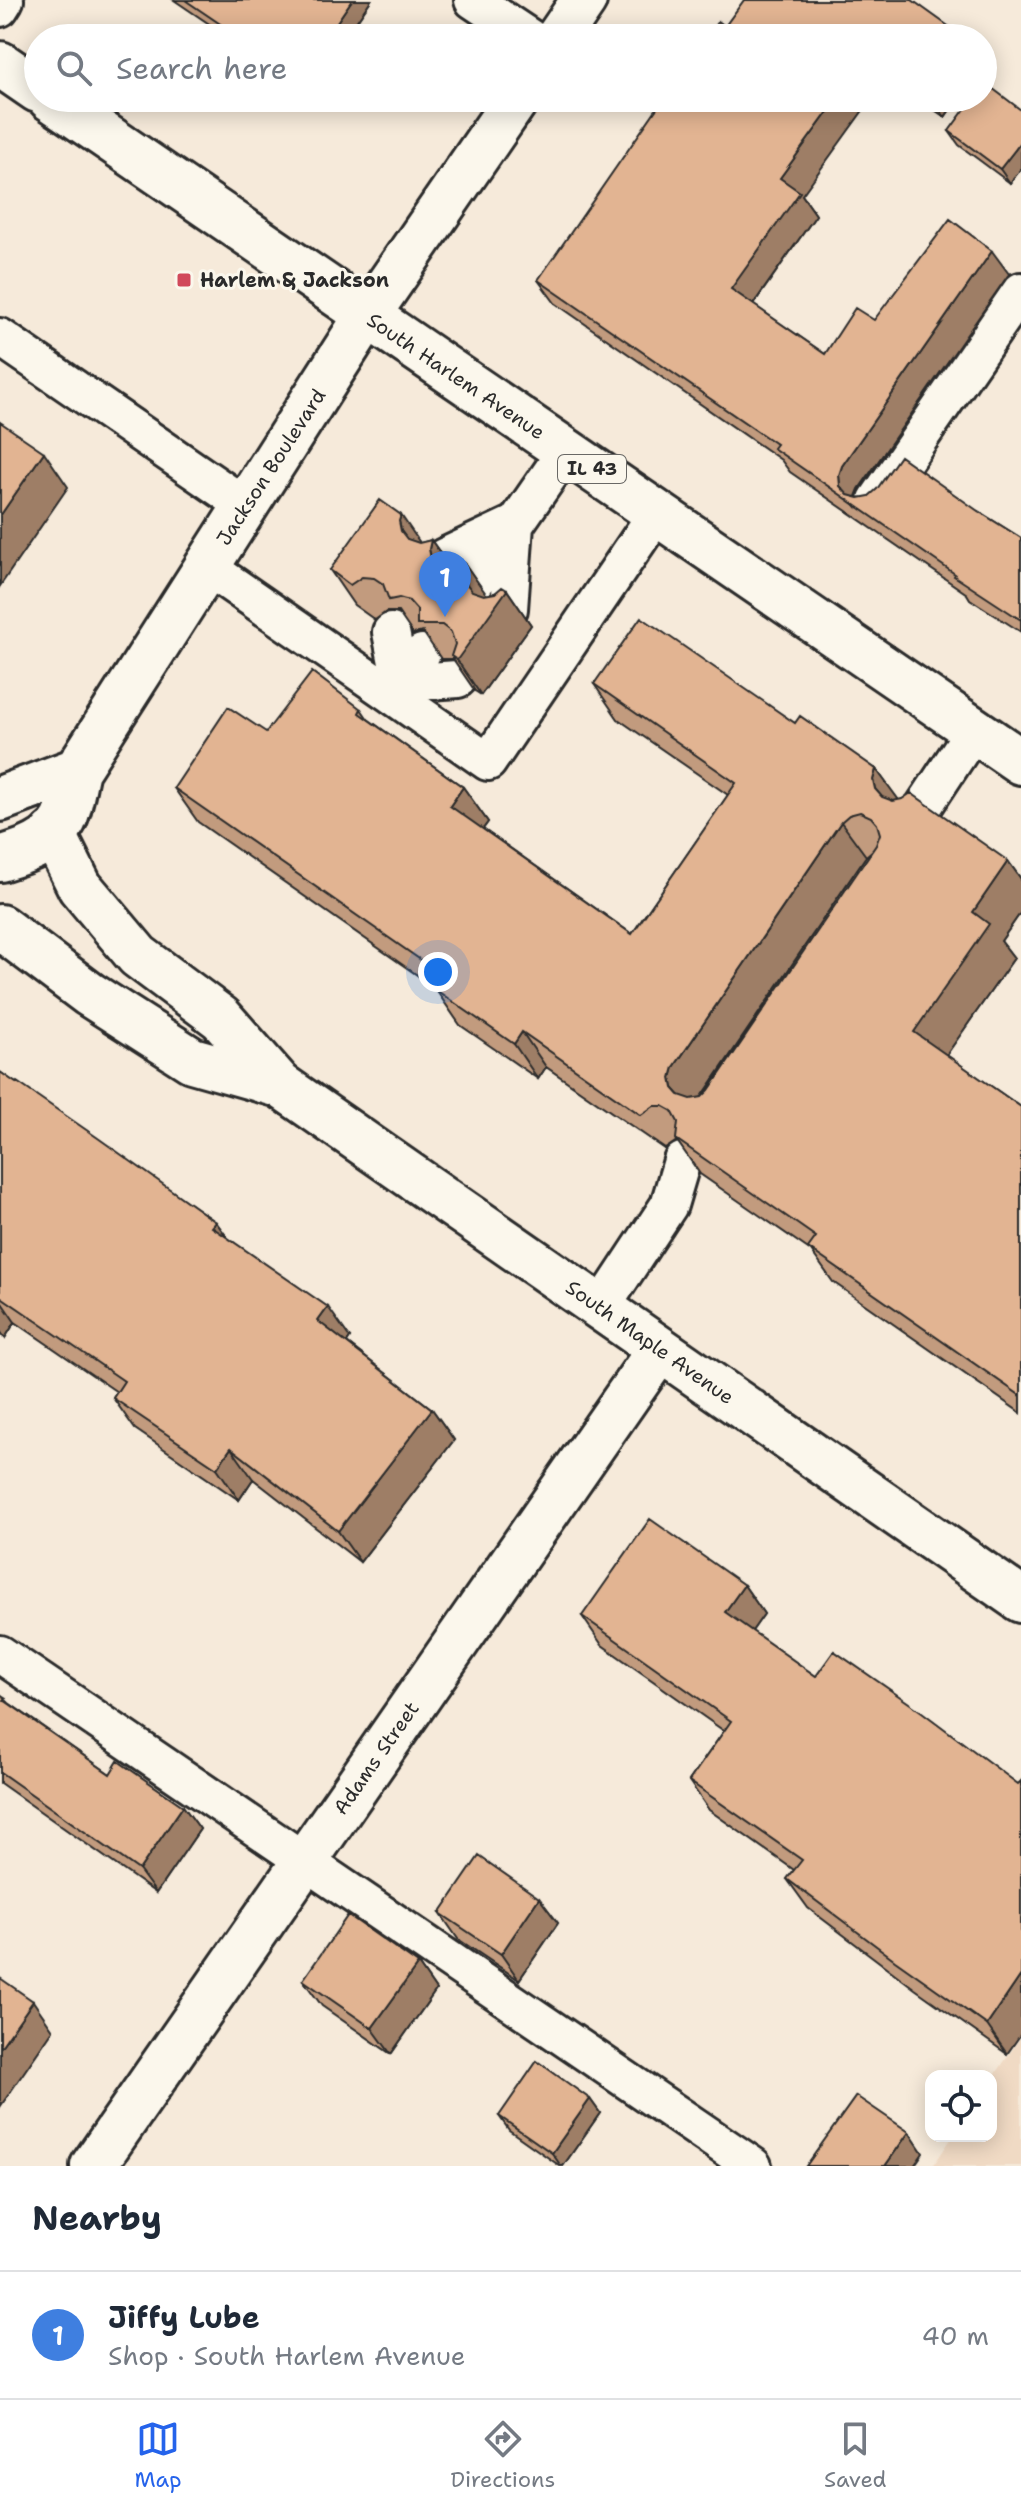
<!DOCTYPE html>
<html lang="en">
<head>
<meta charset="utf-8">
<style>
	:root { --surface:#fff; --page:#f2f2f3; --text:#1f2937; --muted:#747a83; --line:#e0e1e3; --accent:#2563eb }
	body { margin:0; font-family:"Shantell Sans",sans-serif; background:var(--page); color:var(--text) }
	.controls { position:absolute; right:24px; bottom:24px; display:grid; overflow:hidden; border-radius:16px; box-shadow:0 4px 20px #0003 }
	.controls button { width:72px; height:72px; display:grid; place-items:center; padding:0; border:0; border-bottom:2px solid var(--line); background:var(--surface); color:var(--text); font:40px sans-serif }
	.you { position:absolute; left:438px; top:972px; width:28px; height:28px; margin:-20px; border:6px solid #fff; border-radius:50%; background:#1a73e8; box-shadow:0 0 0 12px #1a73e833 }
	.badge { display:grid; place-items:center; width:52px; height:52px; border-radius:50%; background:var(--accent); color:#fff; font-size:26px; font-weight:700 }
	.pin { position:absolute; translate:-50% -66px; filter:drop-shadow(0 2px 4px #0008) }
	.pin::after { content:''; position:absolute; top:42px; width:28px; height:24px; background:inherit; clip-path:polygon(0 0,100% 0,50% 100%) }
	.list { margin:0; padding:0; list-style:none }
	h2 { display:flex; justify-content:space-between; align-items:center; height:104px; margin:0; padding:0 32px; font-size:34px }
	h2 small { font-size:26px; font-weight:400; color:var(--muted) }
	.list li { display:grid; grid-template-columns:52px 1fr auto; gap:24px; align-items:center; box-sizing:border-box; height:128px; padding:0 32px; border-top:2px solid var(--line) }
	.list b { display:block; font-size:30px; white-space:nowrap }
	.list p { margin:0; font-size:26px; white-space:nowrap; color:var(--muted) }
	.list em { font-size:26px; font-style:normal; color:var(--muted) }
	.icon { flex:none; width:44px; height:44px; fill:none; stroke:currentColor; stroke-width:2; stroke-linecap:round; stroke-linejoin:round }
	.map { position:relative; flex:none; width:1021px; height:2166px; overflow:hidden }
	.search { position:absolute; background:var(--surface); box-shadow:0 4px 20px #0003; left:24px; right:24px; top:24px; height:88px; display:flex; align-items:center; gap:20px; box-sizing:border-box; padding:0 28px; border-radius:44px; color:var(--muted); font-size:30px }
	.sheet { height:232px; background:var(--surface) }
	nav { display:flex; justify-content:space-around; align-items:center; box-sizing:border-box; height:112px; border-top:2px solid var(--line); background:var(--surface); font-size:22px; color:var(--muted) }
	nav a { display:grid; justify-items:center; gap:4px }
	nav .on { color:var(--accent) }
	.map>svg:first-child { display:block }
	.built { fill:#f0dac4 }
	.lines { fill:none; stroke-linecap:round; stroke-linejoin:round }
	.service-casing { stroke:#2b2b2b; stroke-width:42 }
	.minor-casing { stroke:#2b2b2b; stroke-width:50 }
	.tertiary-casing { stroke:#2b2b2b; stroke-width:50 }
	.primary-casing { stroke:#2b2b2b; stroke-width:50 }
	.service { stroke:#fbf7ec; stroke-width:36 }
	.minor { stroke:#fbf7ec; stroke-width:44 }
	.tertiary { stroke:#fbf7ec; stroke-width:44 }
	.primary { stroke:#fbf7ec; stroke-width:44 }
	.wall { fill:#c29b7e; stroke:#2b2b2b; stroke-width:2; fill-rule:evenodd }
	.shaded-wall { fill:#9e7e66; stroke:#2b2b2b; stroke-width:2 }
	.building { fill:#e2b492; stroke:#2b2b2b; stroke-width:2; fill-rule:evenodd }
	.poi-dot { fill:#d1495b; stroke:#fbf7ec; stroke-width:3 }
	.labels { text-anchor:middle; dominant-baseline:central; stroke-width:6; stroke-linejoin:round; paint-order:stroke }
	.shield { fill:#fbf7ec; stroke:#696865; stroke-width:2 }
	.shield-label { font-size:18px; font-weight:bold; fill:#2b2b2b }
	.poi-label { font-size:20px; font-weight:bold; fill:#2b2b2b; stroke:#fbf7ec; text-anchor:start }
	.street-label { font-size:20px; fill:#2b2b2b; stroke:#fbf7ec }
</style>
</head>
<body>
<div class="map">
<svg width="1021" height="2166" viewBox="0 0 1021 2166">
	<rect width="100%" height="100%" fill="#f6eada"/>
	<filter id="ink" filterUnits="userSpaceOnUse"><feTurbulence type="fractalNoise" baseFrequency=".0125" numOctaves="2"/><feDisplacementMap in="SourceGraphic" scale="16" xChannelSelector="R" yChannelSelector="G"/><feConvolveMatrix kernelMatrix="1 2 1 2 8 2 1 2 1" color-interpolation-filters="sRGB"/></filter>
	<g filter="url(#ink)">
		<path class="built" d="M 1021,2037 L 1021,2166 L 933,2166 L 953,2136 L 991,2136 L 991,2081 Z"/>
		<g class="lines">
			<g class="service-casing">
				<path id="service" d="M 473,0 L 530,38
					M 0,8 L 5,0
					M 0,337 L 246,506
					M 877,500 L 1021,291
					M 444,557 L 514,524
					M 207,567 L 392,695 L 422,653
					M 474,584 L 566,451
					M 509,609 L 515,525
					M 391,632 L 401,683
					M 401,683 L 458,679
					M 392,695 L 488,762 L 657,513
					M 918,815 L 974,730
					M 601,1308 L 669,1205 L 682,1161
					M 0,1654 L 753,2166"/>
			</g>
			<g class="minor-casing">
				<path id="minor" d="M 53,833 L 80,887 L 138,956 L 221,1018 L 280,1085 L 1021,1600
					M 0,927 L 89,994 L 192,1060 L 280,1085
					M 93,2166 L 660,1349"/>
			</g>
			<g class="tertiary-casing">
				<path id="tertiary" d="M 558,38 L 584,0
					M 0,799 L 77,770 L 367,316 L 517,98
					M 0,859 C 23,852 51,844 64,820 C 71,805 73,786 77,770"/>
			</g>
			<g class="primary-casing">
				<path id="primary" d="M 0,64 L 38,90
					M 50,98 L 1021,762"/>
			</g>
			<use href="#service" class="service"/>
			<use href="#minor" class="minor"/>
			<use href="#tertiary" class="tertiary"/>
			<use href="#primary" class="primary"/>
		</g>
		<path class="wall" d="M 174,0 L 371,0 L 345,38 L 230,38 Z
			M 917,98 L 958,98 L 945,117 Z
			M 1021,110 L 1010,183 L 959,145 L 949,131 Z
			M 802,195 L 816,215 L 753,305 L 825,354 L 874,320 L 1009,274 L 859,489 L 856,497 L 978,511 L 1021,538 L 1021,632 L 970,599 L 967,594 L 790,472 L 781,460 L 555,303 L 538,280 Z
			M 431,540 L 452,570 L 458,569 L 465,564 L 486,595 L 507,590 L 531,625 L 481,695 L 475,691 L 453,659 L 441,659 L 423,632 L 413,634 L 398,612 L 386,612 L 375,620 L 354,605 L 330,570 Z
			M 594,684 L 795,723 L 876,769 L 898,800 L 1008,861 L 1021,879 L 1021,912 L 1001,941 L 1014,958 L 946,1055 L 1021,1107 L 1021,1413 L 833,1282 L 811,1251 L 700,1174 L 677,1141 L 665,1149 L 546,1067 L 538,1079 L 460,1025 L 436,990 L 437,989 L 198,822 L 174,788 L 266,732 L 361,709 L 368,719 L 463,787 L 488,822 L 483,829 L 632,934 L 728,795 L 618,719 ZM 873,850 L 709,1090 L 702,1097 L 866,856 Z
			M 0,1072 L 216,1222 L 228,1238 L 350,1338 L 347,1343 L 432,1409 L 454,1440 L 360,1562 L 253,1479 L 239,1500 L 135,1429 L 113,1398 L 117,1392 L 15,1322 L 5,1338 L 0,1334 Z
			M 744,1585 L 764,1614 L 752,1631 L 1007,2054 L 915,1989 L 808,1908 L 787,1879 L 794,1870 L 709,1810 L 689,1781 L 724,1731 L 602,1645 L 582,1616 Z
			M 0,1694 L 9,1703 L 110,1774 L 183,1806 L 200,1829 L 156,1893 L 0,1783 Z
			M 539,1898 L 558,1923 L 519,1980 L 458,1939 L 440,1913 Z
			M 418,1964 L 436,1990 L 391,2054 L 322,2006 L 303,1980 Z
			M 590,2099 L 600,2113 L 563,2166 L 560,2166 L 509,2130 L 499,2116 Z"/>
		<path class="shaded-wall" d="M 352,0 L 371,0 L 345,38 L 326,38 Z
			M 838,98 L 872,98 L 802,195 L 816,215 L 747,313 L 731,289 L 780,178 Z
			M 931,98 L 958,98 L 945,117 Z
			M 1021,142 L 1021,169 L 1010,183 L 1000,169 Z
			M 992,251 L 1009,274 L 859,489 L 855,499 L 856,506 L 840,486 L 839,475 L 842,466 Z
			M 44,452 L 68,487 L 0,586 L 0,516 Z
			M 401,515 L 425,550 L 425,565 L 401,531 L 399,521 Z
			M 431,540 L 456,575 L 455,592 L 431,558 L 429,549 Z
			M 465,564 L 489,598 L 507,590 L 531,625 L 481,695 L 457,660 L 466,583 Z
			M 876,769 L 901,803 L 897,815 L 875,789 L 873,780 Z
			M 463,787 L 488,822 L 474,841 L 450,806 Z
			M 841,822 L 866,856 L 699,1101 L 695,1112 L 673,1088 L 671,1078 L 674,1067 Z
			M 1008,861 L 1021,879 L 1021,912 L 1001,941 L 1014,958 L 938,1067 L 914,1032 L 973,912 Z
			M 522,1032 L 546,1067 L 538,1079 L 514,1044 Z
			M 216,1222 L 238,1253 L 212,1227 Z
			M 0,1300 L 15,1322 L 5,1338 L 0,1331 Z
			M 328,1307 L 350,1338 L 340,1352 L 318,1321 Z
			M 432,1409 L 454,1440 L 360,1562 L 338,1531 Z
			M 231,1448 L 253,1479 L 239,1500 L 217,1468 Z
			M 744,1585 L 764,1614 L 745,1641 L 725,1612 Z
			M 183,1806 L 200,1829 L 156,1893 L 139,1870 Z
			M 539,1898 L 558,1923 L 519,1980 L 501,1954 Z
			M 418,1964 L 436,1990 L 391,2054 L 372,2028 Z
			M 1021,1975 L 1021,2034 L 1007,2054 L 987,2025 Z
			M 33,2001 L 53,2030 L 0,2107 L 0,2048 Z
			M 590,2099 L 600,2113 L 563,2166 L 561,2166 L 552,2153 Z
			M 909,2132 L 923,2153 L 914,2166 L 885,2166 Z"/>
		<path class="building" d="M 185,0 L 352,0 L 326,38 L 241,38 Z
			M 744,0 L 912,0 L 965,38 L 706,38 L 718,21 L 725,26 Z
			M 984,82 L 1021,110 L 1021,142 L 1000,169 L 949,131 L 973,98 L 983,98 L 983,85 Z
			M 664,98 L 838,98 L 780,178 L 800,192 L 731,289 L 825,354 L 855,308 L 874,320 L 950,219 L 992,251 L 842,466 L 839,475 L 840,486 L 848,495 L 859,498 L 869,496 L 877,489 L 900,456 L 978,511 L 1021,538 L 1021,620 L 954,576 L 955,574 L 773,448 L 776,444 L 538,280 Z
			M 0,422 L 44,452 L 0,516 Z
			M 380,500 L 401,515 L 399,521 L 401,531 L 407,539 L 419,543 L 431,540 L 429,549 L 431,558 L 437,566 L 449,570 L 458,569 L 465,564 L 466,583 L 472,591 L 484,595 L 495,593 L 502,587 L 507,590 L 457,660 L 451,656 L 455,644 L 451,632 L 442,625 L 417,625 L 417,610 L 409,601 L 399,598 L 389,600 L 383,584 L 374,578 L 362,577 L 350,585 L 330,570 Z
			M 641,617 L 795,723 L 800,716 L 876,769 L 873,780 L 875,789 L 882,797 L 893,801 L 902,799 L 911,793 L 1008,861 L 973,912 L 989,924 L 914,1032 L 1021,1107 L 1021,1396 L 808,1248 L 816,1237 L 676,1139 L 678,1122 L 672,1111 L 663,1106 L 654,1106 L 641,1115 L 522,1032 L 514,1044 L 436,990 L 445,977 L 174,788 L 228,707 L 266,732 L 312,672 L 361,709 L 359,713 L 463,787 L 450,806 L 632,934 L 736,783 L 594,684 ZM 860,812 L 871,817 L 877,824 L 880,834 L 876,845 L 709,1090 L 702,1097 L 691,1099 L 679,1095 L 673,1088 L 671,1078 L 674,1067 L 841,822 L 849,815 Z
			M 0,1072 L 16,1083 L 17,1082 L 98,1138 L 216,1222 L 212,1227 L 328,1307 L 318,1321 L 432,1409 L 338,1531 L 231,1448 L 217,1468 L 113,1398 L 124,1381 L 0,1296 Z
			M 650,1519 L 744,1585 L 725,1612 L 816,1676 L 834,1651 L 922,1712 L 1018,1784 L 1021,1781 L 1021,1975 L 987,2025 L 895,1960 L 787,1879 L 802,1860 L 689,1781 L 731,1721 L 582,1616 Z
			M 0,1694 L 6,1698 L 4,1700 L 110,1774 L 118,1761 L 183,1806 L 139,1870 L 0,1772 Z
			M 479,1856 L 539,1898 L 501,1954 L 440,1913 Z
			M 348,1915 L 418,1964 L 372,2028 L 303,1980 Z
			M 0,1978 L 33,2001 L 0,2048 Z
			M 537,2061 L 590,2099 L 552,2153 L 499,2116 Z
			M 856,2096 L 909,2132 L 885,2166 L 806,2166 Z"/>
	</g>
	<rect class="poi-dot" x="176" y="272" width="16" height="16" rx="4"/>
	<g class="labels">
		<rect class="shield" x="558" y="455" width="68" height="28" rx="6"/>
		<g class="shield-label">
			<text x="592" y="469">IL 43</text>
		</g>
		<g class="poi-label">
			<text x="200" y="280">Harlem &amp; Jackson</text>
		</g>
		<g class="street-label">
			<text transform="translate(456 376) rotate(34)">South Harlem Avenue</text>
			<text transform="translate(271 467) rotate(-57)">Jackson Boulevard</text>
			<text transform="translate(650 1342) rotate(35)">South Maple Avenue</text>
			<text transform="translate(376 1758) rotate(-55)">Adams Street</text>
		</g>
	</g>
</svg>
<div class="controls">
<button><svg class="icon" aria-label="locate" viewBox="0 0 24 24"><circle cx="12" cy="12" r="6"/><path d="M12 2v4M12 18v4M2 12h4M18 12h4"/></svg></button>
</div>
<div class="you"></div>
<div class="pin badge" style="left:445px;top:617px;background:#3f7fe0">1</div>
<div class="search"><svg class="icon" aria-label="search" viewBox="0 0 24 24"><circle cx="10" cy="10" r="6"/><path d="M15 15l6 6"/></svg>Search here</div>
</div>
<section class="sheet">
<h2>Nearby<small></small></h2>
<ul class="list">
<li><span class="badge" style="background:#3f7fe0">1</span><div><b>Jiffy Lube</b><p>Shop · South Harlem Avenue</p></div><em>40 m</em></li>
</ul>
</section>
<nav>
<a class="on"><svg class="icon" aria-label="map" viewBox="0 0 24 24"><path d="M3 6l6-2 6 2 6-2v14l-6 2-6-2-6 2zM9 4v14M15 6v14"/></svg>Map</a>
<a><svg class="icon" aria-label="directions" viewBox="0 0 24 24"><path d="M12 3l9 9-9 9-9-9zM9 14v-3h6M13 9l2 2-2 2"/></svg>Directions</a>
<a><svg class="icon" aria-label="saved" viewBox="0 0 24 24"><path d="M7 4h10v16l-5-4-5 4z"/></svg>Saved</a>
</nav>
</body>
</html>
